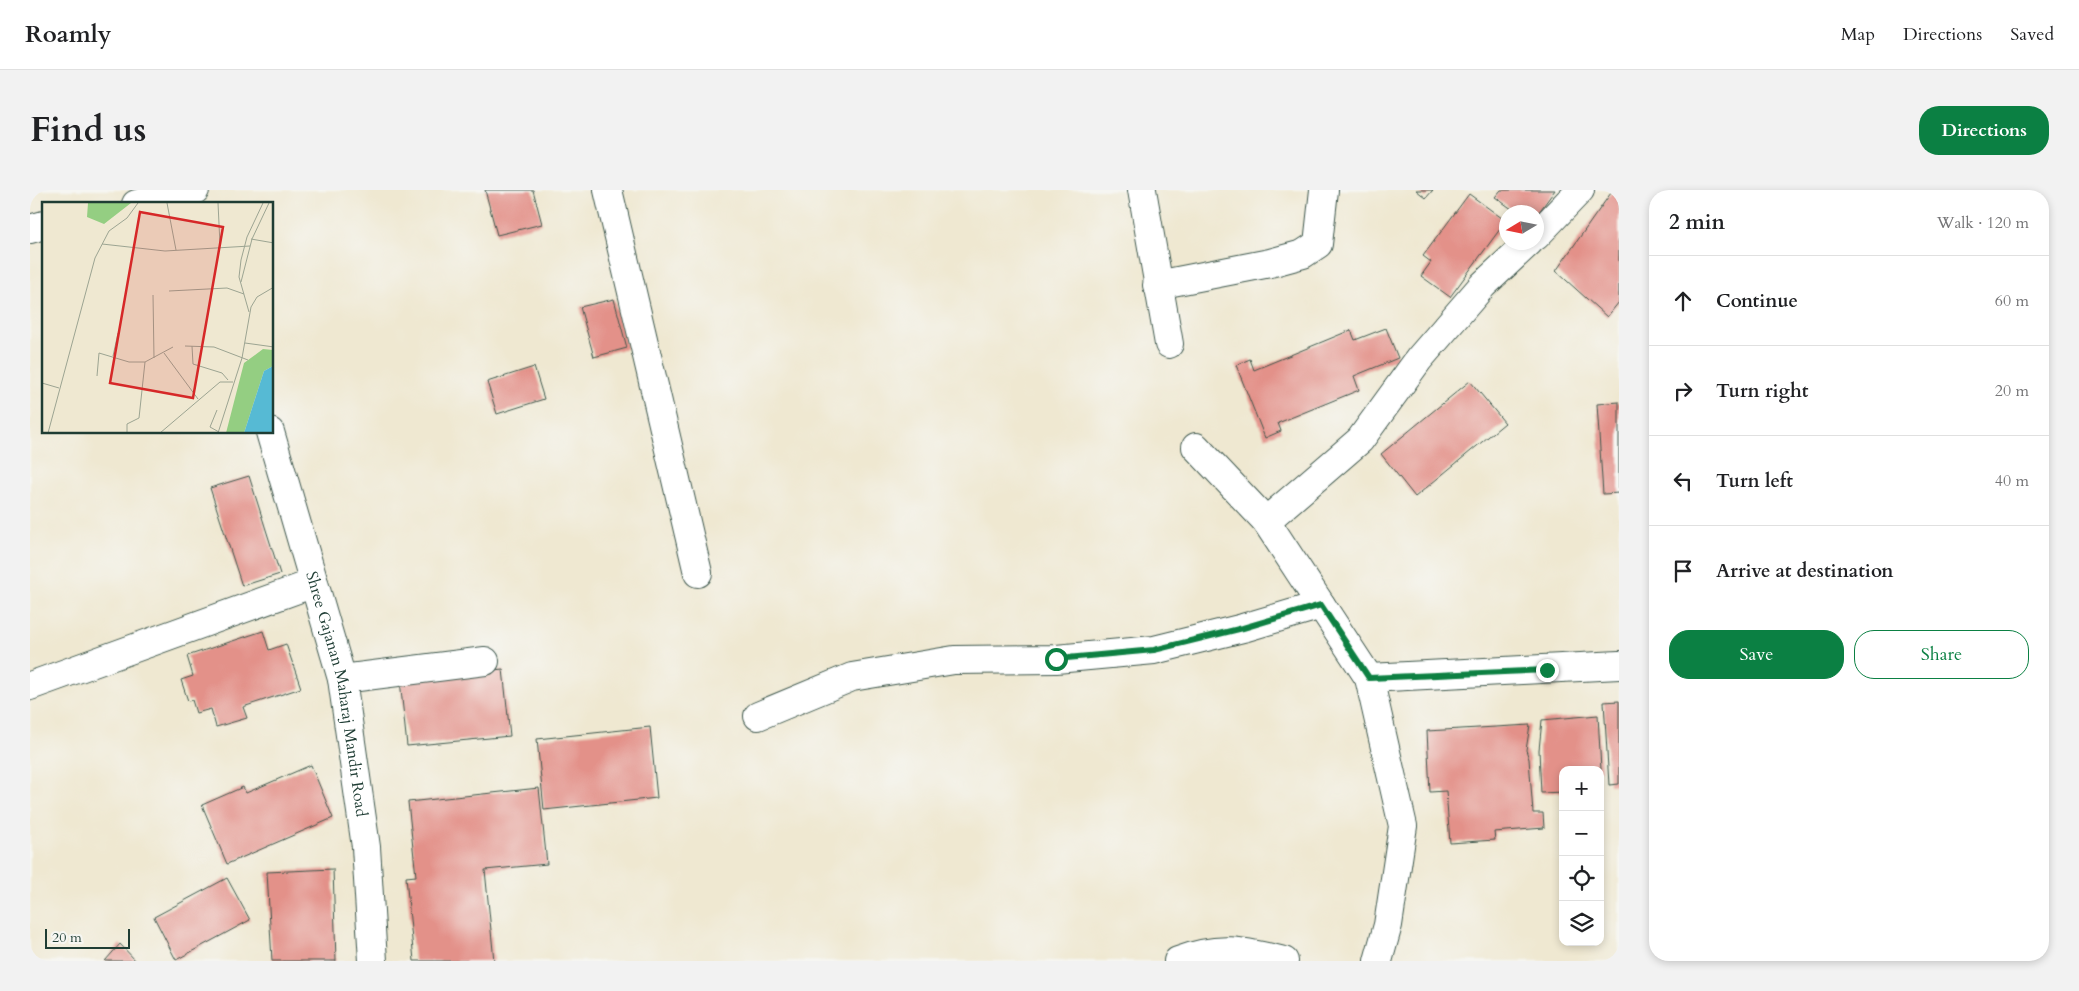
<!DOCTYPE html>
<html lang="en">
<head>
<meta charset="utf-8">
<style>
	:root { --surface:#fff; --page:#f2f2f2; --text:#202124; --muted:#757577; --line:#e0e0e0; --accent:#0b8043 }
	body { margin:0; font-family:Cardo,serif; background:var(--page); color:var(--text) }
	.controls { position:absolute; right:15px; bottom:15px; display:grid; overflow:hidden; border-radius:10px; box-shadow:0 2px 8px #0003 }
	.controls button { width:45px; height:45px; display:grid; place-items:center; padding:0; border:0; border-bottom:1px solid var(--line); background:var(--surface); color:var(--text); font:25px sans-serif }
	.compass { position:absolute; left:1469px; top:15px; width:45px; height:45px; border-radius:50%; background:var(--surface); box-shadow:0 2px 8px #0003; rotate:260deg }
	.scale { position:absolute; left:15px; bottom:12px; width:85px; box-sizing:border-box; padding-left:5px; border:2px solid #1f3d34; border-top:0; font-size:14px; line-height:18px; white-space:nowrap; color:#1f3d34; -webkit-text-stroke:4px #f6f6f2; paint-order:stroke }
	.stop { position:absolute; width:15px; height:15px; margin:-11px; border:4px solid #0b8043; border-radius:50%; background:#fff }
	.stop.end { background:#0b8043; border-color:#fff; box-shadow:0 1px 5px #0008 }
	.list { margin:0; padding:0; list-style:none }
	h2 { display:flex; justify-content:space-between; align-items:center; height:65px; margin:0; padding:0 20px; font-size:21px }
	h2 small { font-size:16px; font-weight:400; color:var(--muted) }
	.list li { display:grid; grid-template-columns:32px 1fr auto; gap:15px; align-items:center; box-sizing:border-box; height:90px; padding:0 20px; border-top:1px solid var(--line) }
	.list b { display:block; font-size:19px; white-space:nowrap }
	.list em { font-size:16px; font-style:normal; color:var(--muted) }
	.actions { display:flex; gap:10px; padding:15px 20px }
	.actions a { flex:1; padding:11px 0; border:1px solid var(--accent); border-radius:20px; text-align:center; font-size:18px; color:var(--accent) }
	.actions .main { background:var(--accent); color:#fff }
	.icon { flex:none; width:28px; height:28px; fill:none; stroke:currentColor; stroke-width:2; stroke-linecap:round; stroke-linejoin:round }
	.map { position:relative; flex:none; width:1589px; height:771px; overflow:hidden; border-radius:20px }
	header { display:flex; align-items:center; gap:30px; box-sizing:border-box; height:70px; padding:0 25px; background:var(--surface); border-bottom:1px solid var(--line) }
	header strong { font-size:24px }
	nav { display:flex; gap:28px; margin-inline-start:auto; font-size:18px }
	.intro { display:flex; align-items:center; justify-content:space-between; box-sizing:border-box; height:120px; padding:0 30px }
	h1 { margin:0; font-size:35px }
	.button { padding:12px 22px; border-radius:20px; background:var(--accent); color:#fff; font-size:18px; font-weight:700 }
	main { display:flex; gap:30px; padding:0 30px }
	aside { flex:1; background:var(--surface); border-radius:20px; box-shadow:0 2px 8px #0003 }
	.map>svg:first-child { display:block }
	.building { fill:#e39189 }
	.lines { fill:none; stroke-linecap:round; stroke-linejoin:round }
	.minor-casing { stroke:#3e574c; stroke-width:30 }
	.minor { stroke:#fff; stroke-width:28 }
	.route { stroke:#0b8043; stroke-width:6 }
	.labels { text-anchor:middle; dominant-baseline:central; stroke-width:5; stroke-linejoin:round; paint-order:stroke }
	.street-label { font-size:16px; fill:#1f3d34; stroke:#f6f6f2 }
	.inset-road { fill:none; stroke:#9ca492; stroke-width:1 }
	.view { fill:#d62828; fill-opacity:0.15; stroke:#d62828; stroke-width:2.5 }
	.inset-edge { fill:none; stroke:#1f3d34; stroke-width:2.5 }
</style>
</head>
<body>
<header>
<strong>Roamly</strong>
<nav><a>Map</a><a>Directions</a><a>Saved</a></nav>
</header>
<div class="intro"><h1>Find us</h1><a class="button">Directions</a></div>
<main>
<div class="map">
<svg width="1589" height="771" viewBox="0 0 1589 771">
	<rect width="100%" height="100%" fill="#f6f6f2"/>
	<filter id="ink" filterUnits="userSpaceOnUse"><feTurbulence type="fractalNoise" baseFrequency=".02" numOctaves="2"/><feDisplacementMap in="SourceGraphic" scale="10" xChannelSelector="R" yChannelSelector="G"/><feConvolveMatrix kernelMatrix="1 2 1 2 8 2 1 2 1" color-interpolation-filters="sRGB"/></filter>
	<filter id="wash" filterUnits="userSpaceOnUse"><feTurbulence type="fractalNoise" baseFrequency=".0096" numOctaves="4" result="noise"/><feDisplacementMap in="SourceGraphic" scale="20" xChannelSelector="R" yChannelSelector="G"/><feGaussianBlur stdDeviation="1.12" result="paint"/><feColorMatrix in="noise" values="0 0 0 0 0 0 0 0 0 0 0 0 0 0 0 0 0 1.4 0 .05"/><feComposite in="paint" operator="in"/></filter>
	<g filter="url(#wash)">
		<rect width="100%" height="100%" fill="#efe8d1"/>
		<g id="blocks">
			<path class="building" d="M 455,0 L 503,0 L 512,34 L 467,45 Z
				M 1386,0 L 1403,0 L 1396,8 Z
				M 1471,0 L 1525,0 L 1506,26 L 1506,22 L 1486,22 L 1465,7 Z
				M 1583,0 L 1589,4 L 1589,112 L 1577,127 L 1526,81 Z
				M 1439,4 L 1476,31 L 1420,107 L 1391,86 L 1401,72 L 1393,66 Z
				M 584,109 L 597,158 L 564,167 L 550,117 Z
				M 1356,138 L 1368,168 L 1324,186 L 1329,200 L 1248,233 L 1251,241 L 1235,248 L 1206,175 L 1220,169 L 1224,180 L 1321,140 L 1325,150 Z
				M 504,177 L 514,209 L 467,224 L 457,192 Z
				M 1440,191 L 1475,233 L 1385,307 L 1351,264 Z
				M 1589,212 L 1589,303 L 1573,304 L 1567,214 Z
				M 219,286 L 250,384 L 212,396 L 180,298 Z
				M 233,441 L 239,460 L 256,454 L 271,498 L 213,517 L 217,528 L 186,537 L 181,519 L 166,523 L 162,510 L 158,511 L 151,490 L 163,486 L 157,466 Z
				M 473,479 L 480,546 L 377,556 L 370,490 Z
				M 1589,511 L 1589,594 L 1579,595 L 1574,512 Z
				M 1568,525 L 1571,580 L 1533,580 L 1533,602 L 1511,603 L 1509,560 L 1512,530 Z
				M 1500,535 L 1496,560 L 1499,569 L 1503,623 L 1513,623 L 1514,638 L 1464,642 L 1465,650 L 1420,653 L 1416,601 L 1400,602 L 1397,541 Z
				M 620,537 L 627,608 L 514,620 L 507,549 Z
				M 281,575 L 303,628 L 197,674 L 172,615 L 213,597 L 216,603 Z
				M 509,598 L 517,674 L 455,680 L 464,771 L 384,771 L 376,687 L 386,686 L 378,612 Z
				M 303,679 L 306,771 L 242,771 L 237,682 Z
				M 197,688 L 220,730 L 146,770 L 124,727 Z
				M 90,754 L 106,771 L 75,771 Z"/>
		</g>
	</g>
	<g filter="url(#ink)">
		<use href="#blocks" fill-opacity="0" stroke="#3e574c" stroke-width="1"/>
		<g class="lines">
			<g class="minor-casing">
				<g id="minor">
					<path d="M 578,0 L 668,383"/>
					<path d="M 1112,0 L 1139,154"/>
					<path d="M 106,14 L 165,0"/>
					<path d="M 0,39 L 14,35"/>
					<path d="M 1506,46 L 1550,0"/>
					<path d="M 1127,95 L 1240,73 L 1273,64 L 1288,54 L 1294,0"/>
					<path id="s1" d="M 240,242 L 312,489 L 336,657 L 343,771"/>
					<path d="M 1166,257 L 1236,331 L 1339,488 L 1373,636 L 1358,735 L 1348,771"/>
					<path d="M 1236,331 L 1330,250 L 1389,169 L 1453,95 L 1499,52"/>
					<path d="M 1339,488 L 1589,475"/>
					<path d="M 312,489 L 455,471"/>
					<path d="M 0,496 L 284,393"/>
					<path d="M 728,526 L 822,487 L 924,470 L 1026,469 L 1124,460 L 1213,438 L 1291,415"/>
					<path d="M 1148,771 C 1189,755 1213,761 1254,771"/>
				</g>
			</g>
			<use href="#minor" class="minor"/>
		</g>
	</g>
	<g class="lines" filter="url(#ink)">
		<path class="route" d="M 1026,469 L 1124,460 L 1213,438 L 1291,415 L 1339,488 L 1517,480"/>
	</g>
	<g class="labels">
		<g class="street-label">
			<text stroke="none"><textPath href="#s1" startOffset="271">Shree Gajanan Maharaj Mandir Road</textPath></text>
		</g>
	</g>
	<g transform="translate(12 12)">
		<rect width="231" height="231" fill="#efe8d1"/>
		<path d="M 46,1 L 89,1 L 62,22 L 45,15 ZM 221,147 L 231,148 L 231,164 L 222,169 L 202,231 L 184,231 L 202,161 Z" fill="#94ce82"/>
		<path d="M 231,164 L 231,231 L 202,231 L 222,169 Z" fill="#56bad4"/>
		<path class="inset-road" d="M 125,1 L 134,48M 176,1 L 178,43M 209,37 L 232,41M 60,42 L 123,49 L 208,44M 199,80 L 210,37 L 227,1M 127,89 L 185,86 L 202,92M 111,93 L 112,156M 207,110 L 197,75 L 199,58 L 205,35 L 221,1M 203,141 L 232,145M 143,144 L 172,145 L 206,158M 150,144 L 151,162 L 180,171 L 186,178M 122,151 L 156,197M 71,154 L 76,131M 55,174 L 57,151 L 87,160 L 103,160 L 131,145M 0,181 L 17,186M 175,208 L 168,225 L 177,230M 6,231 L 53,56 L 67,29 L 85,16 L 96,1M 85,231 L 85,222 L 97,216 L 103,160M 118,231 L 178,180 L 191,180M 176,231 L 200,156 L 209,105 L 215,95 L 232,85"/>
		<path class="view" d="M 98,10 L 181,25 L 151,196 L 68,181 Z"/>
		<rect width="231" height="231" class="inset-edge"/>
	</g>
</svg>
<div class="controls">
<button>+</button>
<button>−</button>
<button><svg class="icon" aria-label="locate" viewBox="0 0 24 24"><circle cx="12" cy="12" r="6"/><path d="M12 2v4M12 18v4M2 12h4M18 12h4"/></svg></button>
<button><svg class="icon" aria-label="layers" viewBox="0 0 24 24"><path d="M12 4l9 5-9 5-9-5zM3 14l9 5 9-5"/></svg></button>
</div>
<svg class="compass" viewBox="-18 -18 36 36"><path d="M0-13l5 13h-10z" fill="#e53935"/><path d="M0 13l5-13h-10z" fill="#757577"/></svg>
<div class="scale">20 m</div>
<div class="stop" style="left:1026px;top:469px"></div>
<div class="stop end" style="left:1517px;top:480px"></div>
</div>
<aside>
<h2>2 min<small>Walk · 120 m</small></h2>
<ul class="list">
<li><svg class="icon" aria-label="ahead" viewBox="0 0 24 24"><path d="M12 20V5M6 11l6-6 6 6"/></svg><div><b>Continue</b></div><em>60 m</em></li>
<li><svg class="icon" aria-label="right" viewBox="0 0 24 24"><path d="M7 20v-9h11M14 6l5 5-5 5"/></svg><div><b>Turn right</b></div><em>20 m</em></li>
<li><svg class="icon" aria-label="left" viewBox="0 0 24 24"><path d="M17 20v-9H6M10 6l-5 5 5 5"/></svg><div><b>Turn left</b></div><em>40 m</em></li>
<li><svg class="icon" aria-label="arrive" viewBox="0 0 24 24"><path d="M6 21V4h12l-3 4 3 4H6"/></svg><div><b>Arrive at destination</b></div></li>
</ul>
<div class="actions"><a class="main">Save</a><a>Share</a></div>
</aside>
</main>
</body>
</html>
